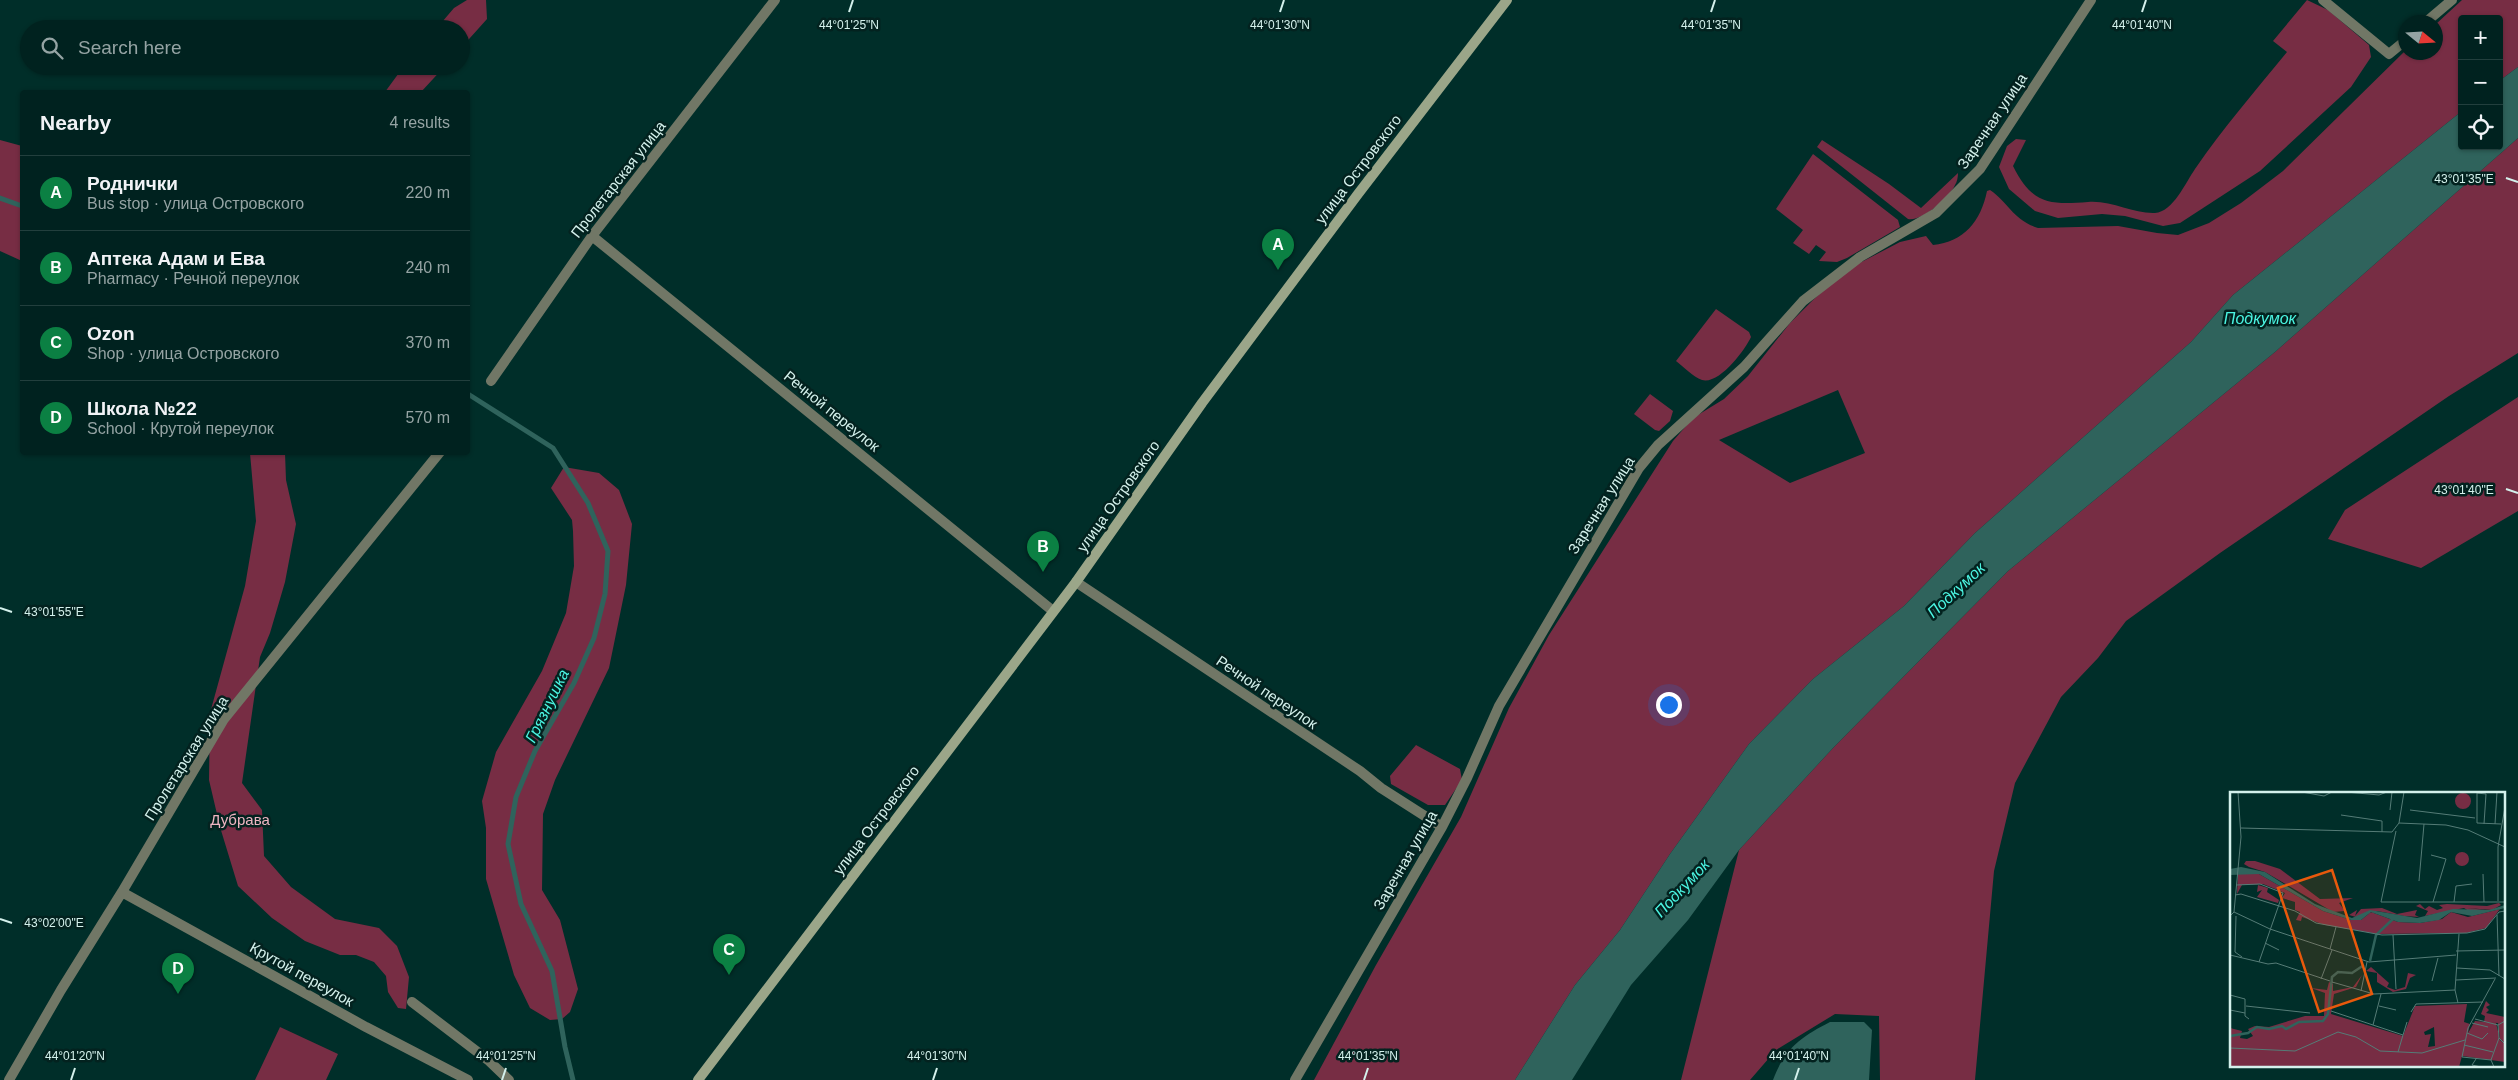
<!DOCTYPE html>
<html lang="en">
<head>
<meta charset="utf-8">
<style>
	:root { --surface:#00221f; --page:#0a2a28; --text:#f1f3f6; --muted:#95a4a4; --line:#223f3d; --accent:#0b8043 }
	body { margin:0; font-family:Arial,sans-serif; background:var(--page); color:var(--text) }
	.controls { position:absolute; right:15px; top:15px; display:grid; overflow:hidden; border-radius:5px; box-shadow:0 1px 4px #0004 }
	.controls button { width:45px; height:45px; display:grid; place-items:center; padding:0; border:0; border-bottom:1px solid var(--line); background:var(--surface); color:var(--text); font:25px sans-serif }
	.compass { position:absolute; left:2398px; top:15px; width:45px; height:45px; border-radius:50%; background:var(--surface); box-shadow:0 1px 4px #0004; rotate:108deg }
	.you { position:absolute; left:1668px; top:704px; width:18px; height:18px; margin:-12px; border:4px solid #fff; border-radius:50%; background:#1a73e8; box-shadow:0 0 0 8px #1a73e833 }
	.badge { display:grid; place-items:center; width:32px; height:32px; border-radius:50%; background:var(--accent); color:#fff; font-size:16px; font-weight:700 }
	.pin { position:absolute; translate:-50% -41px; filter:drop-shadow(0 1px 2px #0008) }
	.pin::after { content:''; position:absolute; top:26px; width:18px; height:15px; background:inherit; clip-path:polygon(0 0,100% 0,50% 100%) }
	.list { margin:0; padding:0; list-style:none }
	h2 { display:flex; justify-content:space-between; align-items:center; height:65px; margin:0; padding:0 20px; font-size:21px }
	h2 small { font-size:16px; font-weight:400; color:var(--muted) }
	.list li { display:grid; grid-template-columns:32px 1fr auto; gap:15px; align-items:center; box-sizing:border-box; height:75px; padding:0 20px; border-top:1px solid var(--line) }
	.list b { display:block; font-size:19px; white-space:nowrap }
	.list p { margin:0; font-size:16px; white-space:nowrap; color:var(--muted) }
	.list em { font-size:16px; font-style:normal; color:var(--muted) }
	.icon { flex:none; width:28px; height:28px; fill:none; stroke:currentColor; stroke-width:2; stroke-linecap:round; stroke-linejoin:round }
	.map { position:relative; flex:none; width:2518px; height:1080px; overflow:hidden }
	.search { position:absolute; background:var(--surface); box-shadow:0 1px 4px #0004; left:20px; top:20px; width:450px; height:55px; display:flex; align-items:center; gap:12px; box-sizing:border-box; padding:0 18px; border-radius:28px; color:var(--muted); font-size:19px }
	.panel { position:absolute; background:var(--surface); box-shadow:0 1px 4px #0004; left:20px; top:90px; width:450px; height:365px; border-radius:5px }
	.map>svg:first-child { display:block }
	.green { fill:#772d44; fill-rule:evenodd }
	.water { fill:#2f635c }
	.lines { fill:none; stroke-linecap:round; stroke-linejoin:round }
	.stream { stroke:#2f635c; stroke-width:5 }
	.street { stroke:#717766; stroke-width:10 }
	.secondary { stroke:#9ba689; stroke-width:10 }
	.ticks { fill:none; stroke:#d4f1ec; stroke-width:2 }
	.labels { text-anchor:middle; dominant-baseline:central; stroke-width:5; stroke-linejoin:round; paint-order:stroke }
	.street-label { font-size:15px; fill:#d4f1ec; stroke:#03221f }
	.park-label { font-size:15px; fill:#efb5c2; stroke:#03221f }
	.water-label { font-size:16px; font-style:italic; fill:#4bf4e1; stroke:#03221f }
	.inset-river { fill:none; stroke:#2f635c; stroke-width:2.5 }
	.inset-road { fill:none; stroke:#557c77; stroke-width:1 }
	.view { fill:#e8590c; fill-opacity:0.15; stroke:#e8590c; stroke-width:2.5 }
	.inset-edge { fill:none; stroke:#d4f1ec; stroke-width:2.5 }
	.ticks-label { font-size:12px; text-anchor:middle; fill:#d4f1ec; stroke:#03221f; stroke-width:5; stroke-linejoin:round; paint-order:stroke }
</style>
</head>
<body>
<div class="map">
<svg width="2518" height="1080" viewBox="0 0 2518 1080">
	<rect width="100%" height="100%" fill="#002e29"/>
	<path class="green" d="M 467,0 L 486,0 L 487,19 L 461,48 L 461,29 L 436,29 L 454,8 Z
		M 2307,0 L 2328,10 L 2369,45 L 2371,57 L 2351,87 L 2260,171 L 2180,223 L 2163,226 L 2125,216 L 2102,214 L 2058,218 L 2035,211 L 2009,189 L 1999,167 L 2007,146 L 2016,139 L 2026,140 L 2013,166 C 2032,204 2049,205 2088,202 C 2111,200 2134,214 2155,213 C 2173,212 2186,182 2195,169 C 2223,128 2256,90 2287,52 L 2273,41 Z
		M 2462,0 L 2518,0 L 2518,67 L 2499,81 L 2499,19 L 2462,19 L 2462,111 L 2233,295 L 2191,342 L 1975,533 L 1904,606 L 1813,679 L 1749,744 L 1670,854 L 1620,930 L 1575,985 L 1515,1080 L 1314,1080 L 1376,965 L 1461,817 L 1509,708 L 1549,635 L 1673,441 L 1693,418 L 1724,399 L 1748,376 L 1790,323 L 1814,299 L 1848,269 L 1900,242 L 1926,236 L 1933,245 C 1964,242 1981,221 1987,191 L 1990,190 C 2009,203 2013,220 2038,228 L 2118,226 L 2157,233 L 2178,235 L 2209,223 L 2241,203 L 2283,171 L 2405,51 L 2406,52 L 2436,52 L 2436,24 ZM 1838,390 L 1865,453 L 1790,483 L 1719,440 Z
		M 404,66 L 445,66 L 421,92 L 385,92 Z
		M 2518,138 L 2518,353 L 2449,396 L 2220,553 L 2126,621 L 2098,658 L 2061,697 L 2015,783 L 1994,871 L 1975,1080 L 1880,1080 L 1879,1016 L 1835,1014 L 1776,1050 L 1750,1080 L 1681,1080 L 1739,850 L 1833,748 L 2008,571 L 2275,352 Z
		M 0,140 L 22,146 L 22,261 L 0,251 Z
		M 1822,140 L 1889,184 L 1921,208 L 1958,173 C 1958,177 1957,182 1955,185 C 1950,197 1922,222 1908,219 L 1817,147 Z
		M 1813,154 L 1898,220 L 1900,227 L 1847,258 L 1837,262 L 1819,261 L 1826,252 L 1816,245 L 1809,254 L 1793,243 L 1803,230 L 1776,209 Z
		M 1716,309 L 1749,332 L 1751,337 C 1745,350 1719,385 1702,380 C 1693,377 1683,366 1676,361 Z
		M 1650,394 L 1673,411 L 1670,421 L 1659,431 L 1655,430 L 1634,414 Z
		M 2518,397 L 2518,511 L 2421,568 L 2328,539 L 2345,510 Z
		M 250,453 L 285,453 L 286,480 L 296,524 L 285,582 L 270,633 L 260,657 L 242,783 L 262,810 L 264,856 L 291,887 L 335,919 L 379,928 L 397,946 L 409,977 L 406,1009 L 398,1008 L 388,992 L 386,976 L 374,962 L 356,955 L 340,955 L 305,941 L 272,918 L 238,886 L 220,827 L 209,780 L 210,713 L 245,586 L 256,521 Z
		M 564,467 L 599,473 L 619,490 L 632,524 L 626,585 L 609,668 L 555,780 L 543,814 L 542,890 L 560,920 L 578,989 L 570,1012 L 562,1019 L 550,1020 L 530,1008 L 514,975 L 486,879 L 486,828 L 482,801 L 496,752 L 542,671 L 566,613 L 574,566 L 573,531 L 572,520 L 551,488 Z
		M 1416,745 L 1460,769 L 1462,780 L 1445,805 L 1428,805 L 1391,784 L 1390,776 Z
		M 280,1027 L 338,1054 L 326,1080 L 255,1080 Z"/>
	<path class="water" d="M 2518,67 L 2518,138 L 2275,352 L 2008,571 L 1833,748 L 1739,850 L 1688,920 L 1631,985 L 1572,1080 L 1515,1080 L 1575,985 L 1620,930 L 1670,854 L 1749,744 L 1813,679 L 1904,606 L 1975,533 L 2191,342 L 2233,295 L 2462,111 L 2462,146 L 2499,146 L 2499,81 Z
		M 1830,1022 L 1864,1022 L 1872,1030 L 1869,1080 L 1773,1080 C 1785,1048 1801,1037 1830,1022 Z"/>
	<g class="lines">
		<path class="stream" d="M 0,198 L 22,206
			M 468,394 L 553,448 L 588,503 L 608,551 L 605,594 L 594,638 L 574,683 L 535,751 L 516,797 L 508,844 L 521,904 L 552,971 L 565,1047 L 573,1080"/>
		<path class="street" d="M 2323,0 L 2389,54 L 2406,40
			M 2426,22 L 2452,0
			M 592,236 L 1053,611
			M 491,381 L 592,236 L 775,0
			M 1076,582 L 1360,771 L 1381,788 L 1442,827
			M 122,892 L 366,1027 L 468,1080
			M 412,1002 L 488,1060 L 509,1080
			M 9,1080 L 61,990 L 122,892 L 224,719 L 440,452
			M 1295,1080 L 1442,827 L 1467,778 L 1499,706 L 1639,468 L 1658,445 L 1744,367 L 1803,301 L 1860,257 L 1936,213 L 1980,169 L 2091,0"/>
		<path class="secondary" d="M 698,1080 L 1076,582 L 1202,403 L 1358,194 L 1507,0"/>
	</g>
	<path class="ticks" d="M 849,12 L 853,0M 1280,12 L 1284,0M 1711,12 L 1715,0M 2142,12 L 2146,0M 2506,178 L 2518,182M 2506,489 L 2518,493M 0,608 L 12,612M 0,919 L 12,923M 71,1080 L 75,1068M 502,1080 L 506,1068M 933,1080 L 937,1068M 1364,1080 L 1368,1068M 1795,1080 L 1799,1068"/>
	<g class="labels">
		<g class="street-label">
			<text transform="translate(1992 121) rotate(-56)">Заречная улица</text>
			<text transform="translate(1358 169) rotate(-53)">улица Островского</text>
			<text transform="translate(618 179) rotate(-52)">Пролетарская улица</text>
			<text transform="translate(832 411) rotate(39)">Речной переулок</text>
			<text transform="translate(1118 496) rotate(-55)">улица Островского</text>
			<text transform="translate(1601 505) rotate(-58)">Заречная улица</text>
			<text transform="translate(1267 692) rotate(34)">Речной переулок</text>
			<text transform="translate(186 758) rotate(-58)">Пролетарская улица</text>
			<text transform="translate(876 820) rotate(-53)">улица Островского</text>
			<text transform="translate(1405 860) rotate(-60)">Заречная улица</text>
			<text transform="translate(302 974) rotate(29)">Крутой переулок</text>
		</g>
		<g class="park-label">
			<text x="240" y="819">Дубрава</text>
		</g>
		<g class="water-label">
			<text x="2260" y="318">Подкумок</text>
			<text transform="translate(1956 590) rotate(-43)">Подкумок</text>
			<text transform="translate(547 706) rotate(-64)">Грязнушка</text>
			<text transform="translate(1682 888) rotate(-47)">Подкумок</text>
		</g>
	</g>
	<g transform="translate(2230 792)">
		<rect width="275" height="275" fill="#002e29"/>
		<path d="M225 9a8 8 0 1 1 16 0a8 8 0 1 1-16 0ZM225 67a7 7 0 1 1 14 0a7 7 0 1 1-14 0ZM 16,69 L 25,69 L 50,77 L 90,107 L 123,106 L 109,111 L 115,119 L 103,120 L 35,80 L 19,75 L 14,72 ZM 8,81 L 29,82 L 93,119 L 121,128 L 131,128 L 141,120 L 168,130 L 190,131 L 212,127 L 221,120 L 238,125 L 270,117 L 256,136 L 236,141 L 148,142 L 95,133 L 72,125 L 71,129 L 66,128 L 70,120 L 65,118 L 65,110 L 52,106 L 55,101 L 33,92 L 12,93 L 7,102 ZM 28,93 L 38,96 L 37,100 L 49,108 L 48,111 L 27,105 L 32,98 L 27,100 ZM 269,111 L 271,113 L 262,118 L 237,116 L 255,118 L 242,121 L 234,116 L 195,124 L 198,119 L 186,114 L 190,112 L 195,117 L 199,114 L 207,118 L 213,116 L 209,113 L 217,112 L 257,114 ZM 152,116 L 167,122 L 187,118 L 185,123 L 189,125 L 174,124 L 147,119 L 126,125 L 119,123 L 127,118 L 125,124 L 131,117 ZM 141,175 L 159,191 L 157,195 L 165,198 L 175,195 L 178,181 L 186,183 L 180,186 L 176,197 L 163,200 L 147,190 L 147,181 L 136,179 ZM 132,183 L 126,195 L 104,202 L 101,222 L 173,244 L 185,214 L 237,212 L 234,230 L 240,232 L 238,241 L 245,229 L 266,231 L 270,248 L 275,252 L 275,270 L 232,264 L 229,275 L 0,275 L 0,236 L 12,239 L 10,246 L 17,247 L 23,244 L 18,237 L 25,234 L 39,235 L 75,224 L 94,224 L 95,201 L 81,196 L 97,198 L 99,190 L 103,192 L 103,199 L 123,195 ZM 204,235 L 205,254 L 198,255 L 201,242 L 195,243 L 194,240 ZM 256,209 L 260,213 L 256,215 L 259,218 L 256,221 L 275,225 L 275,251 L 270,247 L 268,231 L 254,230 L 255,224 L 251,222 Z" fill="#772d44" fill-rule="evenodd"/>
		<path d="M 11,75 L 35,80 L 85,112 L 122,126 L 140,118 L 187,126 L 223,117 L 259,118 L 275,113 L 275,116 L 242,124 L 221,120 L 209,128 L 190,131 L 168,130 L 141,120 L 131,128 L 121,128 L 93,119 L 29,82 L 0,83 L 0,77 Z" fill="#2f635c"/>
		<path class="inset-river" d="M 140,169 L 146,143 L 163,127M 0,244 L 18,241 L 27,235 L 39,237 L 52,234 L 56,237 L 69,230 L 93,229 L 98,222 L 102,185 L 108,180 L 122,181 L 134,173"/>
		<path class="inset-road" d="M 72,0 L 94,4 L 102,0M 116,0 L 149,3 L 157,0M 247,0 L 247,31 L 271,32M 247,1 L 256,2 L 254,32M 160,18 L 162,0M 180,18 L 245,26M 111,23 L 152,29 L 152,40M 169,31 L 174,0M 265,32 L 267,0M 11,36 L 162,40 L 169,31 L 216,33 L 238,38 L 275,55M 166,39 L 151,110 L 275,110M 201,63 L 216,67 L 203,110M 253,82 L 254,110M 189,89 L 194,32M 6,93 L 30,92 L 53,101 L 29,170M 5,103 L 11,102 L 65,119 L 86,131 L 152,143 L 237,141 L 255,137 L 269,120 L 275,119M 268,109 L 268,55 L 275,15M 224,110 L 226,94 L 242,92M 4,120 L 40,137 L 139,170 L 226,163M 267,123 L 269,184M 0,124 L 4,120 L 11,45 L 8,0M 6,124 L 5,160 L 12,165M 163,143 L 166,197M 35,151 L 49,158M 100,157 L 106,135M 226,159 L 275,158M 0,163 L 38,172 L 46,171 L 100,189M 227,176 L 260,178 L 275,187M 91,187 L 102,158M 226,188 L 266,186M 202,189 L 208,166M 102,190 L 144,202 L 225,198M 131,199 L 137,170M 0,203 L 15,207 L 15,224 L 19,227M 228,211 L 225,198 L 229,142M 16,214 L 80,221M 149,214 L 166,218M 0,218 L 15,221M 101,219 L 173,243 L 177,230M 181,220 L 186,212 L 253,210M 245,227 L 268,233 L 275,229M 242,231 L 258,235M 143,233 L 151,202M 268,233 L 269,246 L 275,252M 237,241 L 252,247 L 258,241M 234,253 L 263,260M 0,256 L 65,259 L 108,240 L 126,245 L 150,259 L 192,261 L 235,248M 168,260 L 173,243M 246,267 L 242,273 L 251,275M 261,268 L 269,246M 264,275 L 261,268 L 232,265 L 238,236 L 265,187"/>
		<path class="view" d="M 102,78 L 142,202 L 89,220 L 48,96 Z"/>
		<rect width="275" height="275" class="inset-edge"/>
	</g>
	<g class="ticks-label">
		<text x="849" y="29">44°01'25"N</text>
		<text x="1280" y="29">44°01'30"N</text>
		<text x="1711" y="29">44°01'35"N</text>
		<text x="2142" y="29">44°01'40"N</text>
		<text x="2464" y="183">43°01'35"E</text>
		<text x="2464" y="494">43°01'40"E</text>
		<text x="54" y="616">43°01'55"E</text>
		<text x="54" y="927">43°02'00"E</text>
		<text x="75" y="1060">44°01'20"N</text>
		<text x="506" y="1060">44°01'25"N</text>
		<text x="937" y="1060">44°01'30"N</text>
		<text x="1368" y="1060">44°01'35"N</text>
		<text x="1799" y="1060">44°01'40"N</text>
	</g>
</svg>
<div class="controls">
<button>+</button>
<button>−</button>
<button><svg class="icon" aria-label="locate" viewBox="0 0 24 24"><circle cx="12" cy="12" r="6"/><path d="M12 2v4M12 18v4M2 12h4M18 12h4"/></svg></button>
</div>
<svg class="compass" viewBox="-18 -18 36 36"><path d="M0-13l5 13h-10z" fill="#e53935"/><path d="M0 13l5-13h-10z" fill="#95a4a4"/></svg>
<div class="you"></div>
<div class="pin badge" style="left:1278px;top:270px">A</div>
<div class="pin badge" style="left:1043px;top:572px">B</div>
<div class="pin badge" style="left:729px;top:975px">C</div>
<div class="pin badge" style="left:178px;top:994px">D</div>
<div class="search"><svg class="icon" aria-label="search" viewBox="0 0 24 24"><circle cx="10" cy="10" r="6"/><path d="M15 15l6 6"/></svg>Search here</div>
<section class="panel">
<h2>Nearby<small>4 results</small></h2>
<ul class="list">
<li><span class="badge">A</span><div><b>Роднички</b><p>Bus stop · улица Островского</p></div><em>220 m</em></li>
<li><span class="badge">B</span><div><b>Аптека Адам и Ева</b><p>Pharmacy · Речной переулок</p></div><em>240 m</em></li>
<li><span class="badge">C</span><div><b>Ozon</b><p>Shop · улица Островского</p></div><em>370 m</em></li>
<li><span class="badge">D</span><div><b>Школа №22</b><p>School · Крутой переулок</p></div><em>570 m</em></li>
</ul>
</section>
</div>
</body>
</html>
